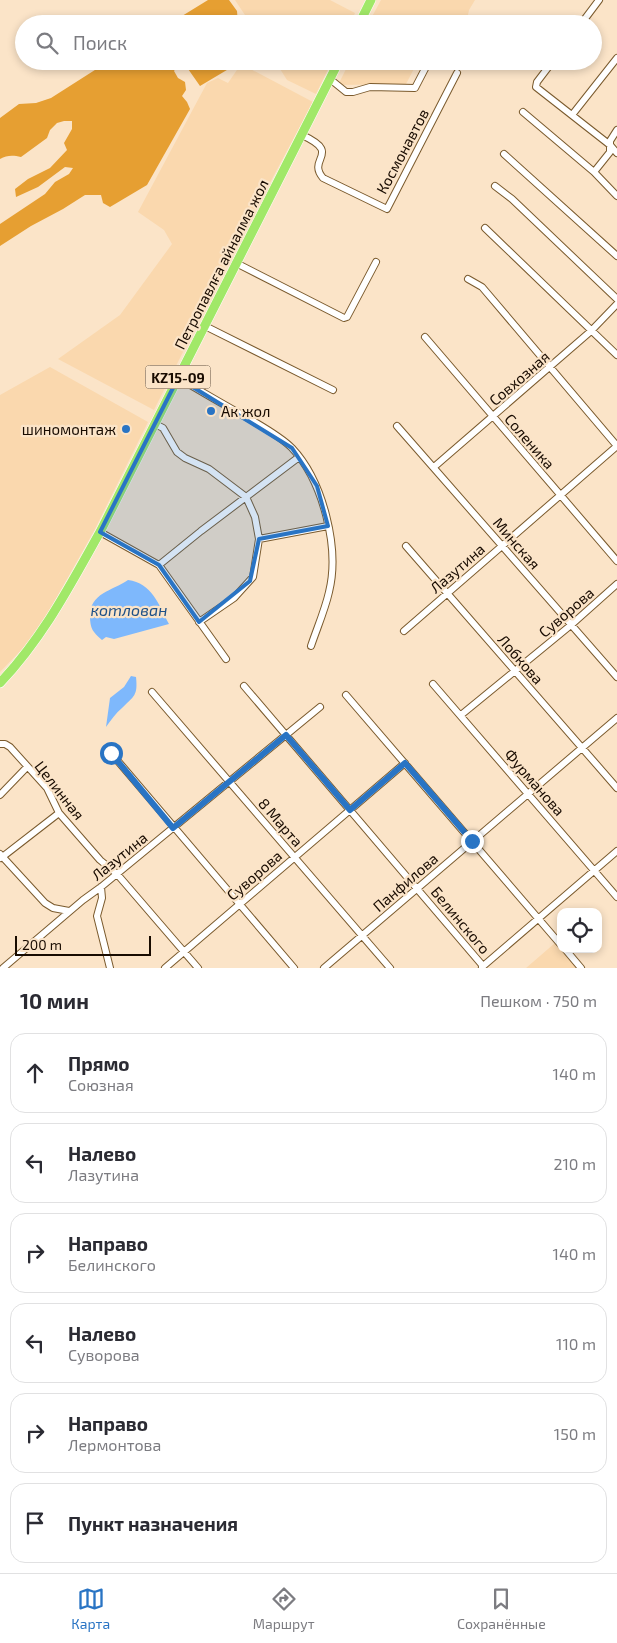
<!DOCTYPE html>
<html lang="ru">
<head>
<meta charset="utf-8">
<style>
	:root { --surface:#fff; --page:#f2f2f3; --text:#2b2b33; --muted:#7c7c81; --line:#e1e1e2; --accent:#2974c4 }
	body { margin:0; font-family:"Exo 2",sans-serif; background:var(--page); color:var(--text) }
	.controls { position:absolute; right:15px; bottom:15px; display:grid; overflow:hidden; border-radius:10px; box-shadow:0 2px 8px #0003 }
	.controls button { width:45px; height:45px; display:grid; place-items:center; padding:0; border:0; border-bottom:1px solid var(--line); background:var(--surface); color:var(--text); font:25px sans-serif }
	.scale { position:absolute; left:15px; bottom:12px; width:136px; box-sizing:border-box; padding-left:5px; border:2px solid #180b00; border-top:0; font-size:14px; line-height:18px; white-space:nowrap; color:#180b00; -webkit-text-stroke:4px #fbe4c8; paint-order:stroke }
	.stop { position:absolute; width:15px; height:15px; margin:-11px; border:4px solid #2974c4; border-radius:50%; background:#fff }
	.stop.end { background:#2974c4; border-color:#fff; box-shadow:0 1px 5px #0008 }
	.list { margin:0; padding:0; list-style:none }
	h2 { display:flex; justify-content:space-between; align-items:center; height:65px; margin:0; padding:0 20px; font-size:21px }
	h2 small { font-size:16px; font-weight:400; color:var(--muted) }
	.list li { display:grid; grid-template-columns:32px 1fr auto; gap:15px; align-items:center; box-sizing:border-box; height:80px; margin:0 10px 10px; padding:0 10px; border:1px solid var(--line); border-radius:15px }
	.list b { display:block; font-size:19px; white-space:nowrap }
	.list p { margin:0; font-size:16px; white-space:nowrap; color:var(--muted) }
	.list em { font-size:16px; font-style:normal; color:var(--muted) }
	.icon { flex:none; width:28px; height:28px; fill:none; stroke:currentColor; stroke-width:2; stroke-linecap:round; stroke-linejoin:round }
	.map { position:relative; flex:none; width:617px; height:968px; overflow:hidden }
	.search { position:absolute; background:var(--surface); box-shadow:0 2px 8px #0003; left:15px; right:15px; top:15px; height:55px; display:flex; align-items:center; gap:12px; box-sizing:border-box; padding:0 18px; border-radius:28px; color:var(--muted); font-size:19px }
	.sheet { height:605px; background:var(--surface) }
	nav { display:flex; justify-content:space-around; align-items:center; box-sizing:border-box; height:70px; border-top:1px solid var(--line); background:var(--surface); font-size:14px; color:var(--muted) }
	nav a { display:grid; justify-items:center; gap:2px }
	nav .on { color:var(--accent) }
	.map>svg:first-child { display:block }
	.built { fill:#fad8ae }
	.forest { fill:#e69f32 }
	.water { fill:#7eb8fc }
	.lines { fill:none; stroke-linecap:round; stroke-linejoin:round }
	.minor-casing { stroke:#7a5a2d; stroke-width:8 }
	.highway-casing { stroke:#fff; stroke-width:10 }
	.minor { stroke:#fff; stroke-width:6 }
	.highway { stroke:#a1e868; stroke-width:9 }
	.route { stroke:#2974c4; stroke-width:6 }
	.marked { fill:#2974c4; fill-opacity:0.2; stroke:#2974c4; stroke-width:4; stroke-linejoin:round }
	.poi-dot { fill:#2974c4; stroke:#fbe4c8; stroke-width:2 }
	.labels { text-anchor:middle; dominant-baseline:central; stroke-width:4.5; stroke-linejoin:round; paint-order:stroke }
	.shield { fill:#fbe4c8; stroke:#5c4c3c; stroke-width:1 }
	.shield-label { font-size:14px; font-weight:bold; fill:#180b00 }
	.street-label { font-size:15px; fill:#180b00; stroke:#fbe4c8 }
	.poi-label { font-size:15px; fill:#180b00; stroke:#fbe4c8; text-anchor:start }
	.water-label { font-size:16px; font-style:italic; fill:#1e5086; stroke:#fbe4c8 }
</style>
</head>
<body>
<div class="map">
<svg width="617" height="968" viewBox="0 0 617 968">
	<rect width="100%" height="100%" fill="#fbe4c8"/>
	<path class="built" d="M 235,0 L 330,0 L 355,13 L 350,24 L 251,24 Z
		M 381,0 L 475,0 L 469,10 L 466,24 L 368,24 Z
		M 275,61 L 332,61 L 316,94 L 287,80 Z
		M 350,61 L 418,61 L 406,84 L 338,85 Z
		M 241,64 L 313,102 L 233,252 L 154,410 L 58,359 L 120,315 L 172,244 L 164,230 L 138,212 L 207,83 L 218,78 L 228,83 Z
		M 50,367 L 148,422 L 94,531 L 44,620 L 29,642 L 0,672 L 0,395 Z
		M 555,943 L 568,957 L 572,957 L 581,968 L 526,968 Z"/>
	<path class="forest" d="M 208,0 L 229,0 L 237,11 L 238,24 L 169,24 Z
		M 109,61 L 242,61 L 200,86 L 186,66 L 178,65 L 174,71 L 178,78 L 185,82 L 186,90 L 182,96 L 187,102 L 190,109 L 147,185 L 110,207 L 103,203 L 101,195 L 85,195 L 63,209 L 31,226 L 0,246 L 0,224 L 45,194 L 55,182 L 69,174 L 73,168 L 65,167 L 38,187 L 16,197 L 15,189 L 28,179 L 50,168 L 67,150 L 64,143 L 72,129 L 72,121 L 64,121 L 57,123 L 50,130 L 47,138 L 21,157 C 13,155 7,155 0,159 L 0,118 L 19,104 L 36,103 L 51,98 Z"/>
	<path class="water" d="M 128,580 C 152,583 159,605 169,624 L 114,639 L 106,637 L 102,640 C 93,632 90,629 90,616 C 90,593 112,591 128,580 Z
		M 131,676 L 136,677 C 138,696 134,696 122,708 C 116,713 111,720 106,727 L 110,698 L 124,687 Z"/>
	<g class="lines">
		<g class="minor-casing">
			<path id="minor" d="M 581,24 L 599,0
				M 553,61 L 537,82 L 536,87 L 610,145 L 617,153
				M 330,79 L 346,92 L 353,92 L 370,87 L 415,88 L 429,61
				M 523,112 L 594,172 L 617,196
				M 572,115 L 617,58
				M 302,135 C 343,154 306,158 323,178 L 387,209 L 457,73
				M 504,154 L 617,256
				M 594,172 L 610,152 L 610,141 L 617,130
				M 495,186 L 512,199 L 617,299
				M 485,228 L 617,355
				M 236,263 L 344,318 L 347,317 L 376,262
				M 468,279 L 482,287 L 617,446
				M 205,326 L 333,390
				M 425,337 L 617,561
				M 178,378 C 201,391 224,405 248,418 C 263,427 280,436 292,448 C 323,481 340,548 329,592 C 325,610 317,628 311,646
				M 155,424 L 163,428 L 177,452 L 185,458 L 209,469 L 246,497 L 255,517 L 259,539 L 253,577 L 234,598 L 199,622
				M 397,426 L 617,677
				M 434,467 L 591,331 L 617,304
				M 100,532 L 159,565 L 226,659
				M 259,539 L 328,526
				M 406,546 L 617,788
				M 159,565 L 201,531 L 299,457
				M 404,631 L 617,446
				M 433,684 L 617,897
				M 244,686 L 483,966
				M 152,692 L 390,968
				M 346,695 L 561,945
				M 461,715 L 571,625 L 617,584
				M 0,744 L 5,744 L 10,747 L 47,788 L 59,813 L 100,860 L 117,874 L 198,968
				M 111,753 L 294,968
				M 0,795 L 27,767
				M 0,854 L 45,903 L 53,908 L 69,911
				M 1,858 L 59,813
				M 101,887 L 102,898 L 97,916 L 110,968
				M 565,949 L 581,968
				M 482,967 L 617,851
				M 3,968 L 83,900 L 101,887 L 320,707
				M 165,968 L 405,763
				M 324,968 L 617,718"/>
		</g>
		<g class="highway-casing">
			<path id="highway" d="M 359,24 L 371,0
				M 0,683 C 44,636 69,587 100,532 L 339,61"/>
		</g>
		<use href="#minor" class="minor"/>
		<use href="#highway" class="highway"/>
	</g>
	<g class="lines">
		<path class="route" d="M 111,753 L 173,828 L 286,735 L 350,810 L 405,763 L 472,841"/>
	</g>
	<path class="marked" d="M 178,378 L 292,448 L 317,486 L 328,526 L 259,539 L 250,581 L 199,622 L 159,565 L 100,532 Z"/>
	<g class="poi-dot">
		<circle cx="211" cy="411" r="5"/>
		<circle cx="126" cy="429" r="5"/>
	</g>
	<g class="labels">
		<rect class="shield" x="145.5" y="365.5" width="65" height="23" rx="4"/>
		<g class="shield-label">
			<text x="178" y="377">KZ15-09</text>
		</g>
		<g class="street-label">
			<text transform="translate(402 151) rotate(-62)">Космонавтов</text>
			<text transform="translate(221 264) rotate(-63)">Петропавлға айналма жол</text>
			<text transform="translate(519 378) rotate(-41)">Совхозная</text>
			<text transform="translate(530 441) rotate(49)">Соленика</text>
			<text transform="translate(517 543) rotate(49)">Минская</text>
			<text transform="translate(457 568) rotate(-41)">Лазутина</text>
			<text transform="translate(566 612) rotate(-41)">Суворова</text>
			<text transform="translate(521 659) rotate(49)">Лобкова</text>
			<text transform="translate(535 782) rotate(49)">Фурманова</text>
			<text transform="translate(60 790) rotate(52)">Целинная</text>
			<text transform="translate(281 822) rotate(49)">8 Марта</text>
			<text transform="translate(119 856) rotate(-39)">Лазутина</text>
			<text transform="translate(254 875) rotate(-41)">Суворова</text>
			<text transform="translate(405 882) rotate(-41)">Панфилова</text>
			<text transform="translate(461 920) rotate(50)">Белинского</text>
		</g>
		<g class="poi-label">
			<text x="221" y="411">Ак жол</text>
			<text x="116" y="429" text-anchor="end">шиномонтаж</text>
		</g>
		<g class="water-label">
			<text x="129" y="609">котлован</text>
		</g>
	</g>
</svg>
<div class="controls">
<button><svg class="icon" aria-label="locate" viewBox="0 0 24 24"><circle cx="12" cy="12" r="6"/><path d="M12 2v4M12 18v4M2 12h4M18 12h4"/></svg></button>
</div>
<div class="scale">200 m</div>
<div class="stop" style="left:111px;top:753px"></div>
<div class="stop end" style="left:472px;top:841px"></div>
<div class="search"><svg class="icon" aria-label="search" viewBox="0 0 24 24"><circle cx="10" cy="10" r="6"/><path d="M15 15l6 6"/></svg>Поиск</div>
</div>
<section class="sheet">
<h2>10 мин<small>Пешком · 750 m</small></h2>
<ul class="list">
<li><svg class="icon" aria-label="ahead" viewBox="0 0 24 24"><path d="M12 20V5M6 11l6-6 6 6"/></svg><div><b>Прямо</b><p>Союзная</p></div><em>140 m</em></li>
<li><svg class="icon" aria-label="left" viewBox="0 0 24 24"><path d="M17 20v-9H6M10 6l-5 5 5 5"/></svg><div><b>Налево</b><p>Лазутина</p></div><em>210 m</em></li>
<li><svg class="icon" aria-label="right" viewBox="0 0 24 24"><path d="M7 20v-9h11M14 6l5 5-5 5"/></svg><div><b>Направо</b><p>Белинского</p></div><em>140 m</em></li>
<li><svg class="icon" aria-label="left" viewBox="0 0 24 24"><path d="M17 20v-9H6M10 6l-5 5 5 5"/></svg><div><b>Налево</b><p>Суворова</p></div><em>110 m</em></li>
<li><svg class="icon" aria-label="right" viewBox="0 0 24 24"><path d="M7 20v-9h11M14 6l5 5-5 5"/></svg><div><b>Направо</b><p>Лермонтова</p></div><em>150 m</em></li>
<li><svg class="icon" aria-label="arrive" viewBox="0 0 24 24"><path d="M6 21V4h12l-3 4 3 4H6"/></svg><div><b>Пункт назначения</b></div></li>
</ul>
</section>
<nav>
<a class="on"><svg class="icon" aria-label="map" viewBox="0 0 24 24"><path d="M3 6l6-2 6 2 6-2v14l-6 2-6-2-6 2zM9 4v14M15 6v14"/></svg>Карта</a>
<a><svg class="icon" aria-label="directions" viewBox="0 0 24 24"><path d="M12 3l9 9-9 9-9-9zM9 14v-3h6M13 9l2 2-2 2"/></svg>Маршрут</a>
<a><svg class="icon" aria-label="saved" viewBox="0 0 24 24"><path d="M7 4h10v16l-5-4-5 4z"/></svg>Сохранённые</a>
</nav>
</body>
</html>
